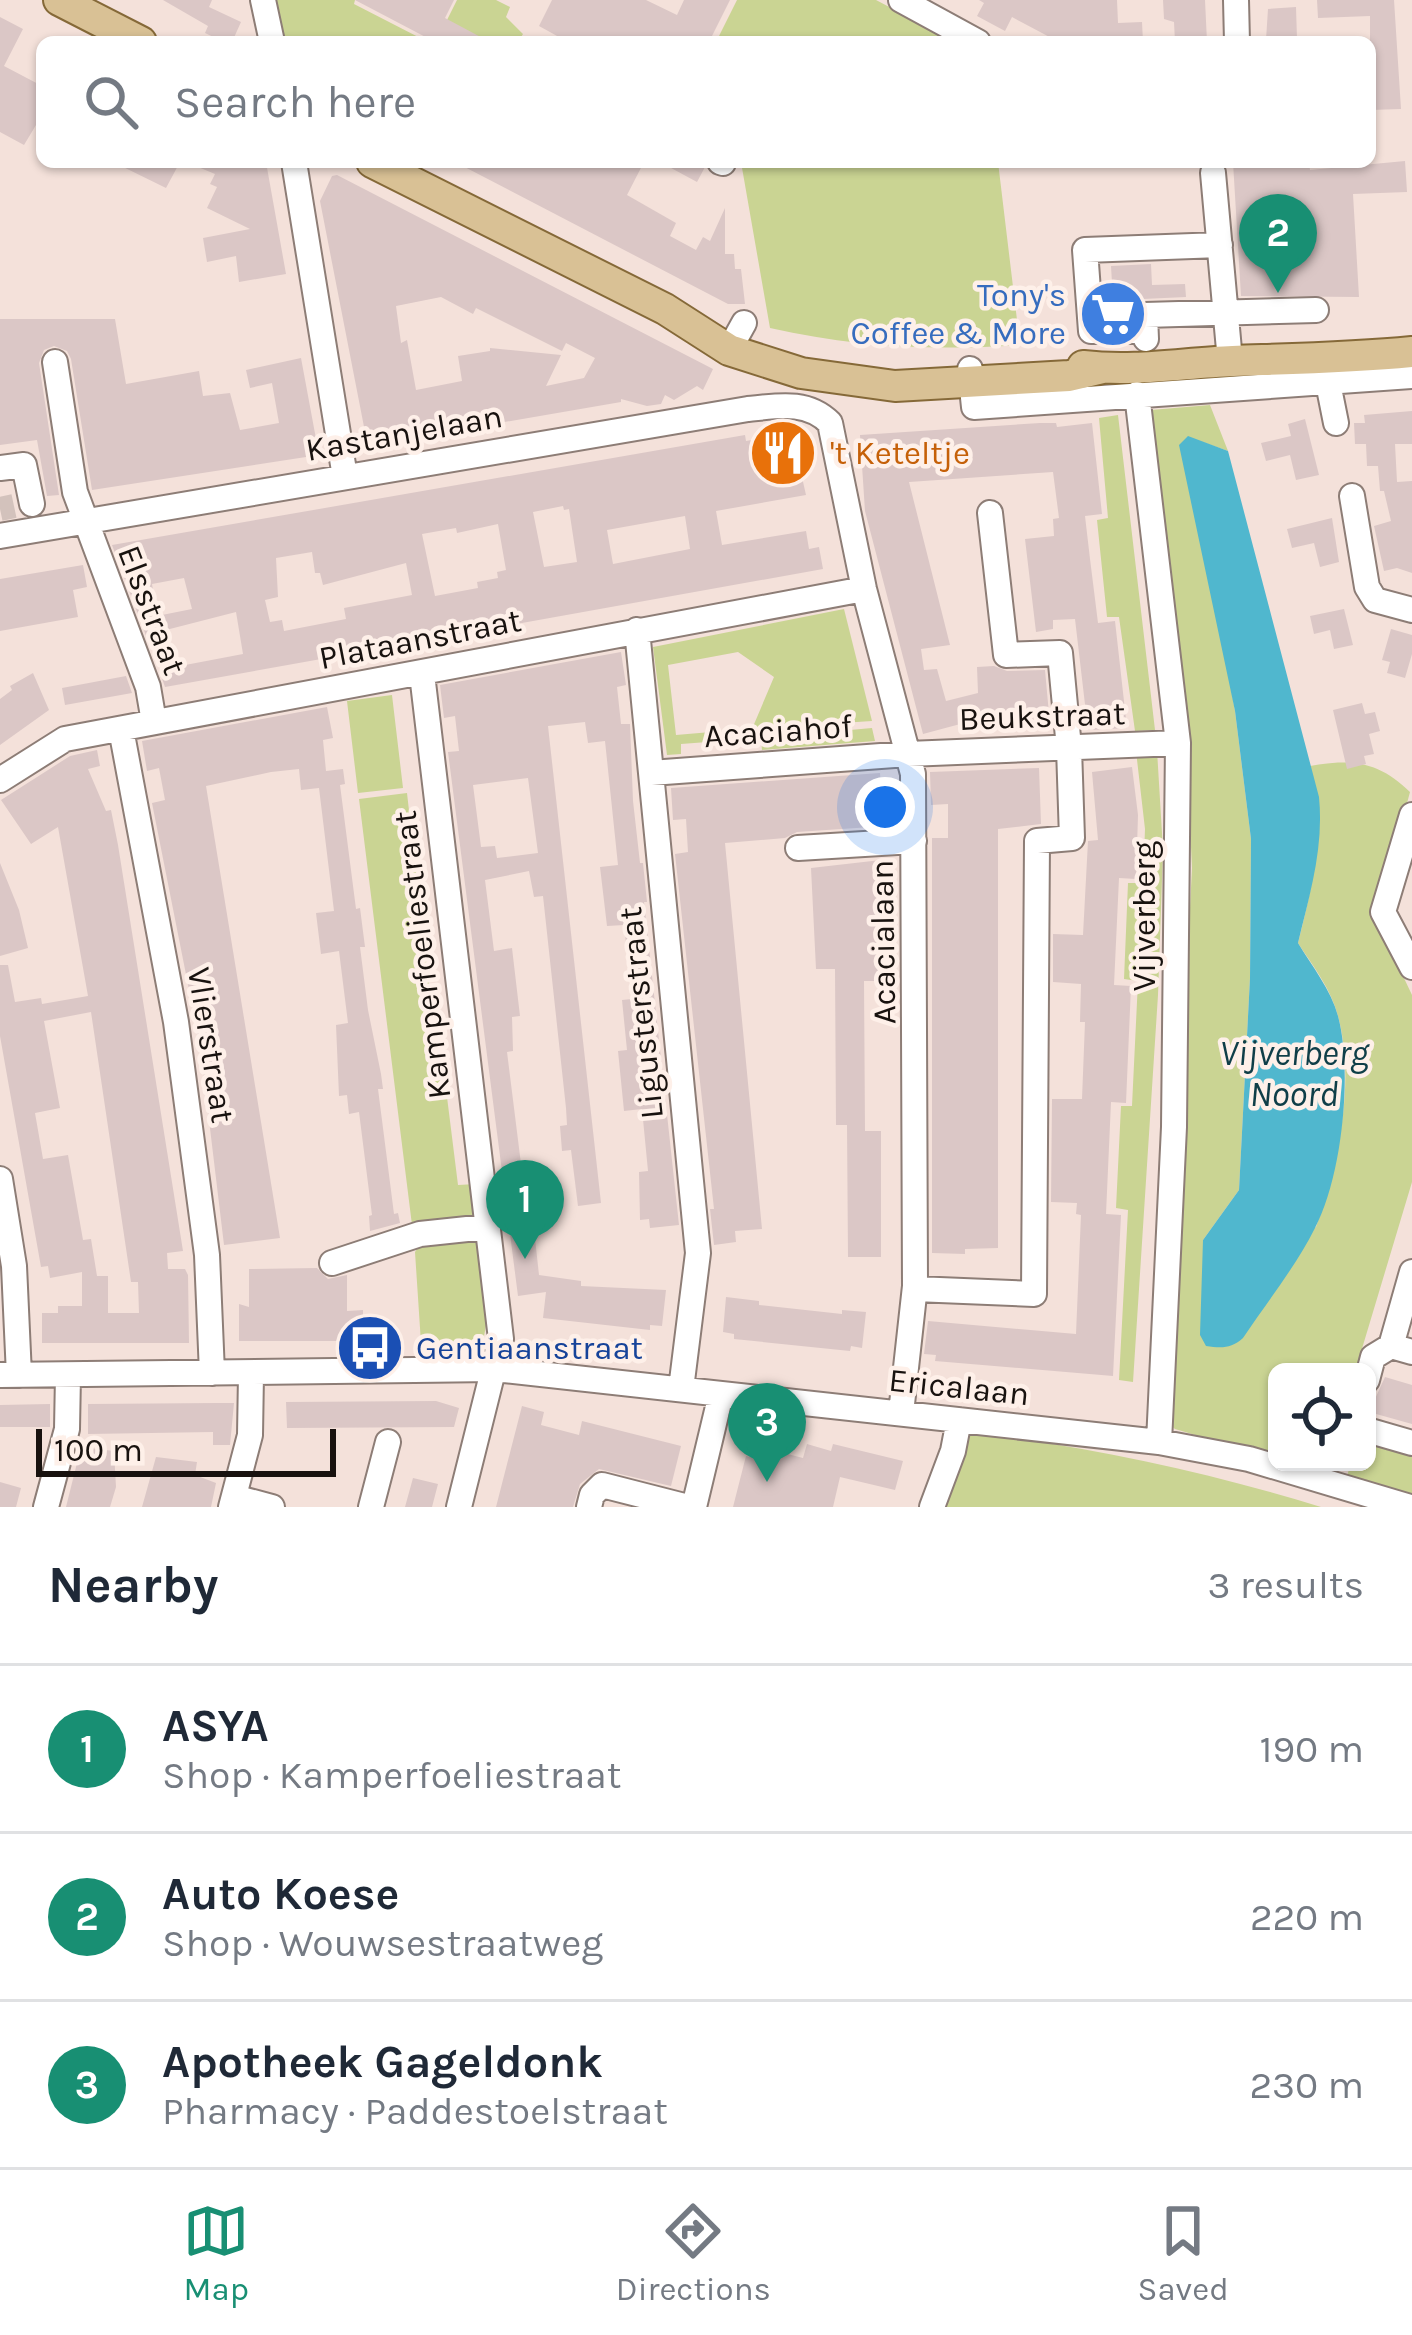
<!DOCTYPE html>
<html lang="en">
<head>
<meta charset="utf-8">
<style>
	:root { --surface:#fff; --page:#f6f6f7; --text:#1f2937; --muted:#747a83; --line:#e0e1e3; --accent:#188f73 }
	body { margin:0; font-family:Karla,sans-serif; background:var(--page); color:var(--text) }
	.controls { position:absolute; right:36px; bottom:36px; display:grid; overflow:hidden; border-radius:18px; box-shadow:0 3px 9px #0004 }
	.controls button { width:108px; height:108px; display:grid; place-items:center; padding:0; border:0; border-bottom:3px solid var(--line); background:var(--surface); color:var(--text); font:60px sans-serif }
	.scale { position:absolute; left:36px; bottom:30px; width:300px; box-sizing:border-box; padding-left:12px; border:6px solid #18120f; border-top:0; font-size:33px; line-height:42px; white-space:nowrap; color:#18120f; -webkit-text-stroke:9px #fef0e9; paint-order:stroke }
	.you { position:absolute; left:885px; top:807px; width:42px; height:42px; margin:-30px; border:9px solid #fff; border-radius:50%; background:#1a73e8; box-shadow:0 0 0 18px #1a73e833 }
	.badge { display:grid; place-items:center; width:78px; height:78px; border-radius:50%; background:var(--accent); color:#fff; font-size:39px; font-weight:700 }
	.pin { position:absolute; translate:-50% -99px; filter:drop-shadow(0 3px 6px #0008) }
	.pin::after { content:''; position:absolute; top:63px; width:42px; height:36px; background:inherit; clip-path:polygon(0 0,100% 0,50% 100%) }
	.list { margin:0; padding:0; list-style:none }
	h2 { display:flex; justify-content:space-between; align-items:center; height:156px; margin:0; padding:0 48px; font-size:51px }
	h2 small { font-size:39px; font-weight:400; color:var(--muted) }
	.list li { display:grid; grid-template-columns:78px 1fr auto; gap:36px; align-items:center; box-sizing:border-box; height:168px; padding:0 48px; border-top:3px solid var(--line) }
	.list b { display:block; font-size:45px; white-space:nowrap }
	.list p { margin:0; font-size:39px; white-space:nowrap; color:var(--muted) }
	.list em { font-size:39px; font-style:normal; color:var(--muted) }
	.icon { flex:none; width:66px; height:66px; fill:none; stroke:currentColor; stroke-width:2; stroke-linecap:round; stroke-linejoin:round }
	.map { position:relative; flex:none; width:1412px; height:1507px; overflow:hidden }
	.search { position:absolute; background:var(--surface); box-shadow:0 3px 9px #0004; left:36px; right:36px; top:36px; height:132px; display:flex; align-items:center; gap:30px; box-sizing:border-box; padding:0 42px; border-radius:18px; color:var(--muted); font-size:45px }
	.sheet { height:660px; background:var(--surface) }
	nav { display:flex; justify-content:space-around; align-items:center; box-sizing:border-box; height:168px; border-top:3px solid var(--line); background:var(--surface); font-size:33px; color:var(--muted) }
	nav a { display:grid; justify-items:center; gap:6px }
	nav .on { color:var(--accent) }
	.map>svg:first-child { display:block }
	.green { fill:#cad493 }
	.water { fill:#50b7ce }
	.building { fill:#dbc7c6; fill-rule:evenodd }
	.lines { fill:none; stroke-linecap:round; stroke-linejoin:round }
	.minor-tunnel { stroke:#d3c2bc; stroke-width:24; stroke-dasharray:24 12; stroke-linecap:butt }
	.minor-casing { stroke:#8d7d76; stroke-width:28 }
	.major-casing { stroke:#856938; stroke-width:34 }
	.minor { stroke:#fff; stroke-width:24 }
	.major { stroke:#d9c195; stroke-width:30 }
	.labels { text-anchor:middle; dominant-baseline:central; stroke-width:9; stroke-linejoin:round; paint-order:stroke }
	.shop-label { font-size:33px; fill:#366cbe; stroke:#fef0e9; text-anchor:end }
	.street-label { font-size:33px; fill:#18120f; stroke:#fef0e9 }
	.food-label { font-size:33px; fill:#c56008; stroke:#fef0e9; text-anchor:start }
	.transit-label { font-size:33px; fill:#164399; stroke:#fef0e9; text-anchor:start }
	.water-label { font-size:36px; font-style:italic; fill:#0f3e48; stroke:#fef0e9 }
</style>
</head>
<body>
<div class="map">
<svg width="1412" height="1507" viewBox="0 0 1412 1507">
	<rect width="100%" height="100%" fill="#f4e1da"/>
	<path class="green" d="M 276,0 L 355,0 L 354,4 L 428,42 L 285,42 Z
		M 457,0 L 496,0 L 510,7 L 506,17 L 523,34 L 518,42 L 436,42 Z
		M 737,0 L 876,0 L 956,42 L 716,42 Z
		M 741,162 L 998,162 L 1020,345 C 933,351 854,347 770,328 Z
		M 1210,405 L 1228,451 L 1188,437 L 1235,711 L 1251,839 L 1250,978 L 1239,1190 L 1203,1240 L 1203,1273 L 1316,1227 C 1338,1163 1356,1083 1338,1016 C 1331,989 1313,966 1298,943 C 1313,883 1327,827 1310,766 C 1352,758 1380,762 1410,792 L 1376,919 L 1412,995 L 1412,1182 L 1355,1372 L 1277,1372 L 1277,1459 L 1175,1429 L 1164,1420 L 1192,868 L 1186,742 L 1147,417 L 1151,410 Z
		M 1118,415 L 1155,730 L 1135,731 L 1119,617 L 1107,617 L 1097,520 L 1108,518 L 1099,418 Z
		M 844,609 L 872,721 L 752,729 L 774,677 L 738,652 L 668,665 L 676,735 L 746,729 L 747,739 L 681,744 L 681,754 L 667,755 L 653,647 Z
		M 392,695 L 403,788 L 358,793 L 347,701 Z
		M 872,728 L 875,741 L 762,750 L 761,738 Z
		M 1157,750 L 1163,850 L 1158,995 L 1133,1382 L 1119,1380 L 1128,1210 L 1116,1208 L 1121,1106 L 1132,1106 L 1138,981 L 1124,979 L 1128,883 L 1143,883 L 1145,829 L 1136,751 Z
		M 407,793 L 439,1073 L 447,1097 L 458,1185 L 476,1184 L 476,1214 L 473,1217 L 412,1225 L 359,799 Z
		M 481,1235 L 489,1311 L 483,1341 L 421,1343 L 415,1252 L 422,1242 Z
		M 966,1431 C 1087,1447 1204,1471 1321,1507 L 938,1507 Z
		M 1367,1434 L 1412,1447 L 1412,1502 L 1346,1480 L 1351,1462 L 1367,1462 Z"/>
	<path class="water" d="M 1188,436 L 1228,451 L 1319,797 C 1324,848 1310,893 1298,943 C 1312,966 1331,990 1338,1016 C 1353,1072 1342,1177 1315,1228 C 1296,1266 1267,1302 1243,1338 C 1231,1349 1221,1348 1206,1346 L 1200,1335 L 1203,1240 L 1239,1190 L 1250,978 L 1251,839 L 1235,711 L 1179,445 Z"/>
	<path class="building" d="M 163,0 L 212,0 L 209,7 L 241,22 L 232,42 L 224,42 L 205,33 L 208,26 Z
		M 355,0 L 454,0 L 445,18 L 490,42 L 435,42 Z
		M 552,0 L 646,0 L 677,15 L 684,0 L 730,0 L 709,42 L 568,42 L 539,26 Z
		M 979,0 L 1117,0 L 1118,23 L 1142,22 L 1143,42 L 1059,42 L 1012,17 L 1005,31 L 977,16 L 984,3 Z
		M 1163,0 L 1205,0 L 1207,42 L 1175,42 L 1174,22 L 1164,19 Z
		M 1317,0 L 1394,0 L 1401,109 L 1370,110 L 1370,16 L 1318,18 Z
		M 1296,7 L 1297,39 L 1266,40 L 1268,9 Z
		M 0,17 L 23,29 L 4,66 L 42,86 L 42,115 L 24,145 L 0,132 Z
		M 1405,161 L 1407,192 L 1353,194 L 1359,297 L 1241,296 L 1233,162 L 1309,162 L 1310,170 Z
		M 113,162 L 180,162 L 166,188 Z
		M 186,162 L 266,162 L 286,274 L 239,282 L 236,256 L 207,262 L 203,238 L 250,229 L 207,208 L 217,187 L 210,184 L 215,174 Z
		M 455,162 L 644,162 L 627,195 L 676,223 L 670,236 L 696,250 L 703,237 L 710,241 L 725,208 L 725,254 L 734,254 L 735,269 L 741,269 L 745,304 L 728,304 Z
		M 660,162 L 704,162 L 705,167 L 697,182 Z
		M 337,175 L 713,369 L 703,390 L 697,386 L 674,400 L 665,395 L 661,404 L 647,406 L 621,399 L 621,402 L 383,443 L 381,434 L 366,437 L 320,201 L 332,176 ZM 441,297 L 473,314 L 476,308 L 562,351 L 566,343 L 595,358 L 584,378 L 546,386 L 561,355 L 490,348 L 490,351 L 458,356 L 462,381 L 416,390 L 407,340 L 401,343 L 396,306 Z
		M 1151,264 L 1152,285 L 1185,284 L 1186,297 L 1143,299 L 1135,302 L 1129,314 L 1106,314 L 1104,284 L 1112,283 L 1111,266 Z
		M 0,319 L 115,319 L 126,384 L 199,371 L 203,396 L 230,393 L 240,430 L 279,423 L 272,383 L 250,388 L 246,370 L 301,358 L 319,455 L 92,490 L 71,359 L 67,351 L 54,346 L 44,350 L 39,363 L 59,495 L 47,496 L 37,440 L 0,445 Z
		M 1412,411 L 1412,444 L 1395,444 L 1397,482 L 1412,481 L 1412,573 L 1397,568 L 1384,571 L 1374,526 L 1391,521 L 1384,491 L 1380,491 L 1378,466 L 1367,466 L 1366,444 L 1355,444 L 1354,423 L 1365,423 L 1364,415 Z
		M 1305,419 L 1319,475 L 1296,480 L 1290,455 L 1266,461 L 1261,443 L 1291,436 L 1288,424 Z
		M 1040,423 L 1056,423 L 1057,427 L 1092,423 L 1102,514 L 1085,516 L 1090,559 L 1098,623 L 1115,621 L 1127,728 L 1088,730 L 1075,619 L 1053,620 L 1053,629 L 1036,632 L 1025,539 L 1054,536 L 1053,519 L 1059,518 L 1053,472 L 909,482 L 950,645 L 921,649 L 924,670 L 937,669 L 946,701 L 978,693 L 977,667 L 994,666 L 1007,671 L 1045,670 L 1050,725 L 964,728 L 964,723 L 923,734 L 865,511 L 860,435 Z
		M 792,433 L 806,495 L 716,511 L 722,545 L 806,531 L 809,549 L 819,547 L 823,569 L 165,687 L 159,670 L 243,654 L 236,612 L 162,631 L 164,635 L 148,641 L 112,545 L 745,435 L 746,441 ZM 563,506 L 564,510 L 569,509 L 577,562 L 544,567 L 533,512 ZM 685,516 L 690,549 L 613,564 L 607,530 ZM 498,524 L 506,570 L 497,572 L 498,578 L 477,582 L 478,588 L 435,596 L 422,534 L 456,528 L 457,533 ZM 312,552 L 315,573 L 320,573 L 323,585 L 406,563 L 412,595 L 344,608 L 346,619 L 284,631 L 282,620 L 270,622 L 265,600 L 278,597 L 276,558 ZM 184,578 L 192,609 L 157,616 L 152,584 Z
		M 1332,518 L 1339,562 L 1320,567 L 1314,543 L 1292,548 L 1287,529 Z
		M 83,565 L 87,587 L 73,590 L 78,617 L 0,631 L 0,579 Z
		M 1344,609 L 1353,645 L 1334,649 L 1330,630 L 1314,634 L 1310,616 Z
		M 1391,629 L 1412,635 L 1412,654 L 1405,678 L 1387,673 L 1390,662 L 1382,660 Z
		M 621,652 L 626,685 L 617,687 L 621,724 L 630,724 L 633,801 L 640,863 L 643,863 L 647,902 L 644,902 L 679,1225 L 650,1228 L 649,1219 L 640,1220 L 639,1172 L 648,1171 L 642,1109 L 624,1111 L 618,1051 L 627,1050 L 622,1000 L 632,999 L 624,925 L 607,926 L 600,867 L 618,865 L 605,741 L 588,743 L 585,722 L 548,726 L 601,1203 L 578,1206 L 571,1150 L 562,1151 L 560,1126 L 567,1125 L 566,1108 L 543,896 L 534,897 L 529,871 L 485,880 L 494,951 L 512,948 L 520,1016 L 512,1017 L 513,1051 L 507,1052 L 525,1196 L 543,1194 L 545,1210 L 532,1211 L 539,1275 L 581,1281 L 581,1286 L 666,1290 L 662,1326 L 650,1325 L 650,1330 L 543,1318 L 546,1292 L 518,1296 L 448,752 L 459,751 L 455,716 L 444,718 L 440,685 ZM 528,778 L 538,853 L 497,858 L 495,846 L 481,847 L 473,785 Z
		M 33,673 L 49,710 L 0,745 L 0,699 L 12,690 L 10,686 Z
		M 126,676 L 132,693 L 65,705 L 62,688 Z
		M 1362,703 L 1365,714 L 1375,712 L 1380,731 L 1369,734 L 1374,754 L 1364,756 L 1366,764 L 1347,769 L 1333,710 Z
		M 327,707 L 333,738 L 323,740 L 326,771 L 343,769 L 345,784 L 340,785 L 356,909 L 360,908 L 365,947 L 360,947 L 368,1010 L 381,1074 L 383,1089 L 378,1089 L 394,1214 L 398,1213 L 400,1223 L 370,1231 L 369,1216 L 372,1215 L 359,1112 L 349,1114 L 347,1095 L 339,1096 L 336,1025 L 348,1023 L 339,951 L 321,954 L 316,913 L 334,911 L 319,788 L 301,790 L 299,769 L 271,772 L 206,786 L 280,1238 L 224,1245 L 200,1045 L 152,803 L 165,800 L 159,768 L 147,771 L 142,741 Z
		M 97,750 L 100,766 L 88,769 L 106,811 L 111,810 L 118,845 L 183,1251 L 167,1253 L 168,1269 L 185,1269 L 188,1275 L 189,1343 L 42,1343 L 42,1313 L 58,1313 L 58,1306 L 82,1306 L 82,1272 L 50,1278 L 48,1266 L 41,1267 L 0,1036 L 0,965 L 8,965 L 15,1002 L 41,998 L 42,1004 L 88,996 L 58,827 L 31,844 L 1,800 L 70,756 ZM 91,1012 L 131,1282 L 138,1282 L 139,1313 L 108,1313 L 108,1276 L 97,1276 L 91,1239 L 83,1240 L 68,1155 L 43,1159 L 35,1113 L 60,1108 L 44,1021 Z
		M 1132,767 L 1138,815 L 1136,879 L 1119,878 L 1114,985 L 1131,986 L 1126,1103 L 1111,1102 L 1106,1214 L 1121,1215 L 1113,1376 L 935,1361 L 936,1355 L 924,1354 L 928,1321 L 1076,1334 L 1081,1215 L 1076,1214 L 1077,1203 L 1051,1202 L 1052,1099 L 1082,1099 L 1085,1022 L 1080,1022 L 1081,984 L 1053,982 L 1053,934 L 1083,935 L 1088,841 L 1098,840 L 1092,772 Z
		M 1039,768 L 1041,824 L 998,829 L 998,1248 L 965,1249 L 965,1254 L 932,1253 L 932,838 L 948,838 L 948,804 L 931,805 L 930,772 Z
		M 880,773 L 882,803 L 869,805 L 871,827 L 797,832 L 785,838 L 725,843 L 762,1229 L 735,1231 L 736,1242 L 714,1245 L 710,1209 L 714,1209 L 675,854 L 688,852 L 686,819 L 673,820 L 671,788 Z
		M 881,860 L 881,981 L 864,981 L 865,1131 L 881,1131 L 881,1257 L 848,1257 L 847,1125 L 836,1125 L 835,969 L 816,969 L 811,868 Z
		M 0,863 L 19,910 L 28,948 L 0,956 Z
		M 317,1268 L 328,1279 L 347,1275 L 347,1311 L 363,1310 L 363,1341 L 239,1341 L 239,1304 L 249,1307 L 249,1269 Z
		M 726,1297 L 759,1301 L 759,1305 L 842,1314 L 842,1310 L 866,1312 L 862,1348 L 851,1346 L 850,1351 L 734,1339 L 734,1334 L 723,1332 Z
		M 1385,1377 L 1412,1385 L 1412,1424 L 1369,1412 Z
		M 436,1401 L 459,1408 L 454,1427 L 287,1428 L 286,1402 Z
		M 217,1403 L 234,1403 L 230,1445 L 213,1445 L 213,1432 L 88,1434 L 88,1404 Z
		M 50,1404 L 50,1427 L 0,1427 L 0,1405 Z
		M 522,1406 L 544,1412 L 541,1425 L 579,1435 L 582,1421 L 681,1446 L 671,1486 L 599,1469 L 580,1484 L 573,1507 L 496,1507 Z
		M 807,1444 L 831,1451 L 833,1444 L 903,1461 L 895,1490 L 840,1477 L 833,1507 L 733,1507 L 746,1456 L 773,1463 L 776,1451 L 803,1458 Z
		M 81,1447 L 114,1451 L 116,1487 L 110,1507 L 66,1507 Z
		M 156,1457 L 197,1462 L 195,1475 L 216,1483 L 211,1507 L 142,1507 Z
		M 413,1478 L 438,1484 L 432,1507 L 405,1507 Z
		M 0,1482 L 21,1488 L 16,1507 L 0,1507 Z"/>
	<g class="lines">
		<path class="minor-tunnel" d="M 0,509 L 14,506"/>
		<g class="minor-casing">
			<path id="minor" d="M 263,0 L 272,42
				M 901,0 L 978,42
				M 1236,0 L 1237,42
				M 294,162 L 345,477
				M 720,162 L 723,163
				M 1213,173 L 1230,361
				M 1145,331 L 1091,331 L 1085,250 L 1220,245
				M 1146,339 L 1145,315 L 1316,310
				M 729,350 L 744,323
				M 55,362 L 75,492 L 148,687 L 154,722
				M 970,369 L 974,407 L 1412,376
				M 1328,383 L 1336,423
				M 1137,394 L 1178,743 L 1174,1127 L 1159,1442
				M 0,468 L 24,465 L 32,504
				M 1352,496 L 1367,587 L 1375,600 L 1412,610
				M 0,536 L 748,409 C 778,406 807,400 830,423 L 864,589 L 913,774 L 915,1286 L 901,1413
				M 637,630 L 698,1253 L 681,1389
				M 422,674 L 501,1339 L 459,1507
				M 121,729 L 176,1022 L 207,1255 L 212,1373
				M 651,773 L 908,754 L 1178,743
				M 0,780 L 65,739 L 864,589
				M 1412,815 L 1383,912 L 1412,967
				M 798,848 L 914,841
				M 0,1179 L 14,1266 L 19,1375
				M 332,1263 L 420,1234 L 486,1227
				M 1412,1272 L 1391,1346 L 1412,1352
				M 915,1289 L 1034,1294 L 1037,841 L 1072,838 L 1069,748 L 1060,653 L 1006,655 L 990,513
				M 0,1375 L 494,1369 L 1159,1442 L 1249,1459 L 1410,1507
				M 1367,1380 L 1373,1357 L 1391,1346
				M 1367,1430 L 1412,1443
				M 234,1497 L 272,1507
				M 46,1507 L 67,1429 L 68,1375
				M 231,1507 L 250,1435 L 251,1374
				M 371,1507 L 388,1442
				M 589,1507 L 592,1495 L 602,1485 L 688,1507
				M 694,1507 L 721,1394
				M 932,1507 L 953,1451 L 959,1420"/>
		</g>
		<g class="major-casing">
			<path id="major" d="M 59,0 L 141,42
				M 372,162 L 665,309 L 729,350 L 801,373 L 895,386 L 1069,376 L 1103,368
				M 1083,366 C 1135,372 1182,363 1233,361 C 1293,359 1352,358 1412,352"/>
		</g>
		<use href="#minor" class="minor"/>
		<use href="#major" class="major"/>
	</g>
	<defs>
		<g id="supermarket-disc" transform="scale(3.45)"><circle r="9.5" fill="#3f7fe0" stroke="#fef0e9"/><path d="M-6-5.5h2.5l.6 2H6L4.5 2H-2.5L-4.4-4H-6ZM-1.5 3.2a1.3 1.3 0 1 0 .1 0ZM3 3.2a1.3 1.3 0 1 0 .1 0Z" fill="#fff"/></g>
		<g id="restaurant-disc" transform="scale(3.45)"><circle r="9.5" fill="#e8710a" stroke="#fef0e9"/><path d="M-5-6h1v4h1v-4h1v4h1v-4h1v5L-1.5 .5V6h-2V.5L-5-1ZM5-6V6H3V1.5H1.5Q1.5-4 5-6Z" fill="#fff"/></g>
		<g id="bus-disc" transform="scale(3.45)"><circle r="9.5" fill="#1a4fb4" stroke="#fef0e9"/><path d="M-5-6H5V4H4V6H2V4H-2V6H-4V4H-5ZM-3.5-4V0h7V-4ZM-3.5 1.2v1.5H-2V1.2ZM2 1.2v1.5H3.5V1.2Z" fill="#fff"/></g>
	</defs>
	<g fill-rule="evenodd">
		<use href="#supermarket-disc" x="1113" y="314"/>
		<use href="#restaurant-disc" x="783" y="453"/>
		<use href="#bus-disc" x="370" y="1348"/>
	</g>
	<g class="labels">
		<g class="shop-label">
			<text x="1066" y="295">Tony's<tspan x="1066" dy="38">Coffee &amp; More</tspan></text>
		</g>
		<g class="street-label">
			<text transform="translate(404 433) rotate(-10)">Kastanjelaan</text>
			<text transform="translate(152 610) rotate(69)">Elsstraat</text>
			<text transform="translate(420 639) rotate(-11)">Plataanstraat</text>
			<text transform="translate(1042 716) rotate(-2)">Beukstraat</text>
			<text transform="translate(778 731) rotate(-4)">Acaciahof</text>
			<text transform="translate(1144 916) rotate(-90)">Vijverberg</text>
			<text transform="translate(883 942) rotate(-91)">Acacialaan</text>
			<text transform="translate(422 955) rotate(-97)">Kamperfoeliestraat</text>
			<text transform="translate(641 1013) rotate(-96)">Ligusterstraat</text>
			<text transform="translate(211 1045) rotate(81)">Vlierstraat</text>
			<text transform="translate(959 1387) rotate(6)">Ericalaan</text>
		</g>
		<g class="food-label">
			<text x="830" y="453">'t Keteltje</text>
		</g>
		<g class="transit-label">
			<text x="416" y="1348">Gentiaanstraat</text>
		</g>
		<g class="water-label">
			<text x="1294" y="1053">Vijverberg<tspan x="1294" dy="41">Noord</tspan></text>
		</g>
	</g>
</svg>
<div class="controls">
<button><svg class="icon" aria-label="locate" viewBox="0 0 24 24"><circle cx="12" cy="12" r="6"/><path d="M12 2v4M12 18v4M2 12h4M18 12h4"/></svg></button>
</div>
<div class="scale">100 m</div>
<div class="you"></div>
<div class="pin badge" style="left:525px;top:1259px">1</div>
<div class="pin badge" style="left:1278px;top:293px">2</div>
<div class="pin badge" style="left:767px;top:1482px">3</div>
<div class="search"><svg class="icon" aria-label="search" viewBox="0 0 24 24"><circle cx="10" cy="10" r="6"/><path d="M15 15l6 6"/></svg>Search here</div>
</div>
<section class="sheet">
<h2>Nearby<small>3 results</small></h2>
<ul class="list">
<li><span class="badge">1</span><div><b>ASYA</b><p>Shop · Kamperfoeliestraat</p></div><em>190 m</em></li>
<li><span class="badge">2</span><div><b>Auto Koese</b><p>Shop · Wouwsestraatweg</p></div><em>220 m</em></li>
<li><span class="badge">3</span><div><b>Apotheek Gageldonk</b><p>Pharmacy · Paddestoelstraat</p></div><em>230 m</em></li>
</ul>
</section>
<nav>
<a class="on"><svg class="icon" aria-label="map" viewBox="0 0 24 24"><path d="M3 6l6-2 6 2 6-2v14l-6 2-6-2-6 2zM9 4v14M15 6v14"/></svg>Map</a>
<a><svg class="icon" aria-label="directions" viewBox="0 0 24 24"><path d="M12 3l9 9-9 9-9-9zM9 14v-3h6M13 9l2 2-2 2"/></svg>Directions</a>
<a><svg class="icon" aria-label="saved" viewBox="0 0 24 24"><path d="M7 4h10v16l-5-4-5 4z"/></svg>Saved</a>
</nav>
</body>
</html>
